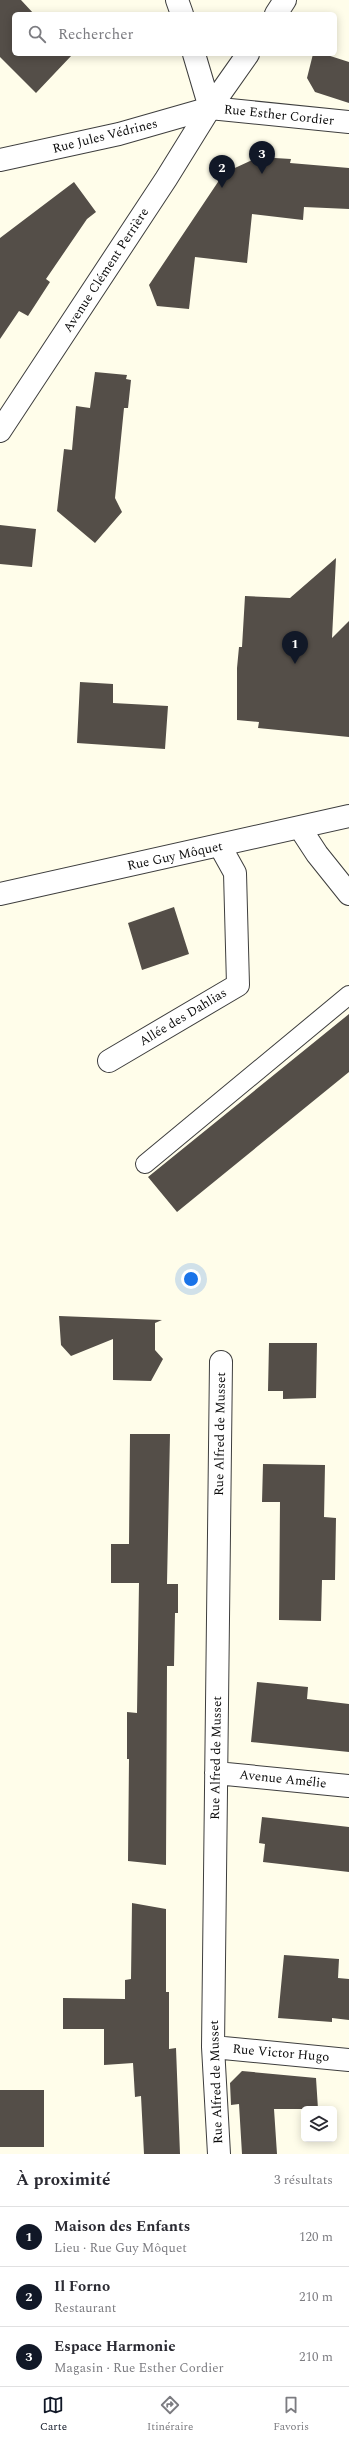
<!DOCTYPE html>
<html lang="fr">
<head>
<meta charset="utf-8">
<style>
	:root { --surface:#fff; --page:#f7f7f7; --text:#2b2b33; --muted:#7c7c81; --line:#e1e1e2; --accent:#111827 }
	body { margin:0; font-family:Spectral,serif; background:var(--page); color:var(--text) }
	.controls { position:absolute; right:12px; bottom:12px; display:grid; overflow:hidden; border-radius:6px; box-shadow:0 2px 10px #0003 }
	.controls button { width:36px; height:36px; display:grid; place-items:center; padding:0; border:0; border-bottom:1px solid var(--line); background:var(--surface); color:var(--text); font:20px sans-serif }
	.you { position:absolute; left:191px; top:1279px; width:14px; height:14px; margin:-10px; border:3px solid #fff; border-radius:50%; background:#1a73e8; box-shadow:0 0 0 6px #1a73e833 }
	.badge { display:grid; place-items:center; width:26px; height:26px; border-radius:50%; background:var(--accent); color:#fff; font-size:13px; font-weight:700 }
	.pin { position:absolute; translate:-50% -33px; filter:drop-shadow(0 1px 2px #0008) }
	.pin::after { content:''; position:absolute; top:21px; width:14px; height:12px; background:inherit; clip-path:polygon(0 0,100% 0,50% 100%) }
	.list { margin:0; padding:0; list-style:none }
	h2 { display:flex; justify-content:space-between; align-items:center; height:52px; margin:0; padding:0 16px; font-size:17px }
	h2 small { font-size:13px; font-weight:400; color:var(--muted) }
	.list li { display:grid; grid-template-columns:26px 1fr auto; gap:12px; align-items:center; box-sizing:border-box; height:60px; padding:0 16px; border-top:1px solid var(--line) }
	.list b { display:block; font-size:15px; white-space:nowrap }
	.list p { margin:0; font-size:13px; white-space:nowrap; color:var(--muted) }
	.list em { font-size:13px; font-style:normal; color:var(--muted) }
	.icon { flex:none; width:22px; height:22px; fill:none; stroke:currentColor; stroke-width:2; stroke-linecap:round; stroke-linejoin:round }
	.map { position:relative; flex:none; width:349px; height:2154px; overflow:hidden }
	.search { position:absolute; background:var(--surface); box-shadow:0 2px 10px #0003; left:12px; right:12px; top:12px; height:44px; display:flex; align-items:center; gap:10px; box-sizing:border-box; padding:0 14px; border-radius:6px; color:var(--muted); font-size:15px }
	.sheet { height:232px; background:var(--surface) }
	nav { display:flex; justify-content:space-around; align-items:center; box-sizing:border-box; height:56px; border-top:1px solid var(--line); background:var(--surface); font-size:11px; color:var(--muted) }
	nav a { display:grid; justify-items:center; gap:2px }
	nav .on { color:var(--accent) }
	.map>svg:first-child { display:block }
	.building { fill:#544e48 }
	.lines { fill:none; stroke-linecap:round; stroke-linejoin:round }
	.service-casing { stroke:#3e3e3e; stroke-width:20 }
	.minor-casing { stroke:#3e3e3e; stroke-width:24 }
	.tertiary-casing { stroke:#3e3e3e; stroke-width:24 }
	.service { stroke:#fff; stroke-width:18 }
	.minor { stroke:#fff; stroke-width:22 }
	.tertiary { stroke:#fff; stroke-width:22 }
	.labels { text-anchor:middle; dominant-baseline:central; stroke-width:4; stroke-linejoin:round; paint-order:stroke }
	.street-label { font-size:13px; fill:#0b0b0b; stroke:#fff }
</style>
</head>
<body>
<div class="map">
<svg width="349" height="2154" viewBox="0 0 349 2154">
	<rect width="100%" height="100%" fill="#fffdea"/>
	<path class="building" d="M 0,0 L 21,0 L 34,14 L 14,14 L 14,54 L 72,55 L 36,93 L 0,57 Z
		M 313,54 L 324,54 L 349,62 L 349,103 L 315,92 L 307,78 Z
		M 259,157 L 291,159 L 290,163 L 349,168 L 349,209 L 304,207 L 303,220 L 252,214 L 247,263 L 195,257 L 189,309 L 157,306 L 149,285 L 224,173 Z
		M 74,182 L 96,212 L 87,219 L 46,279 L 50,282 L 28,316 L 19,311 L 0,339 L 0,238 Z
		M 95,372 L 127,375 L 126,379 L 131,380 L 128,408 L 124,408 L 115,498 L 122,512 L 95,543 L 57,511 L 64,449 L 72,450 L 76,406 L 90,408 Z
		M 0,525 L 36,529 L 32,567 L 0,564 Z
		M 336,558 L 332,638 L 349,621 L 349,737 L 258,728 L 259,722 L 237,720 L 237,668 L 239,647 L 242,647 L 245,596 L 290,598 Z
		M 80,682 L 113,684 L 113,703 L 168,706 L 165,749 L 77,743 Z
		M 174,907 L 189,954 L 142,970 L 128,923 Z
		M 349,1014 L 349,1072 L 177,1212 L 148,1177 Z
		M 59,1316 L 162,1320 L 155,1323 L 155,1350 L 163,1359 L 151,1381 L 113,1380 L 113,1339 L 71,1356 L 61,1345 Z
		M 269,1343 L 317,1343 L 316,1398 L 283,1399 L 283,1391 L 268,1391 Z
		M 130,1434 L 170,1434 L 167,1584 L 178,1584 L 178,1613 L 175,1613 L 174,1666 L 167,1666 L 166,1865 L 128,1861 L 129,1759 L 127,1759 L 127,1712 L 137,1713 L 139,1583 L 111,1583 L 111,1544 L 129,1544 Z
		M 263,1464 L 325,1465 L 324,1517 L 336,1518 L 335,1580 L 322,1580 L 321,1621 L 279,1620 L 280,1502 L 262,1502 Z
		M 257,1682 L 308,1687 L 307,1699 L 349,1704 L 349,1752 L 251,1742 Z
		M 262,1817 L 349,1827 L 349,1872 L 263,1862 L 265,1844 L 259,1843 Z
		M 132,1903 L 166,1909 L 166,1992 L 169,1992 L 169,2049 L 176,2048 L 180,2154 L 144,2154 L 141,2096 L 135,2097 L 133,2063 L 104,2065 L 104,2029 L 63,2029 L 63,1998 L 125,1999 L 125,1980 L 131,1979 Z
		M 284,1955 L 339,1959 L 338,1978 L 349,1979 L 349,2020 L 332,2018 L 332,2022 L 278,2018 Z
		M 242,2071 L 316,2078 L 318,2109 L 274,2109 L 277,2154 L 242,2154 L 239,2104 L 231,2105 L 230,2083 Z
		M 0,2090 L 44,2090 L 44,2147 L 0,2147 Z"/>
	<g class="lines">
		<g class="service-casing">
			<path id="service" d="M 145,1164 L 349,995"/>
		</g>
		<g class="minor-casing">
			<path id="minor" d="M 0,160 L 119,134 L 210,108 L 349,122
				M 300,828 L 317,854 L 349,894
				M 0,894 L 349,816
				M 109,1061 L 238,985 L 235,873 L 220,846
				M 216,1773 L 349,1786
				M 213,2047 L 349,2060
				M 219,2154 L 213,2047 L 221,1362"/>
		</g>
		<g class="tertiary-casing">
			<path id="tertiary" d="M 177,0 L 182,14
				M 276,14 L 285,0
				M 194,54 L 210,108
				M 0,431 L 166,179 L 210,108 L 248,54"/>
		</g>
		<use href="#service" class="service"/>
		<use href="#minor" class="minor"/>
		<use href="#tertiary" class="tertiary"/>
	</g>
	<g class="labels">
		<g class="street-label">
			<text transform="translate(279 115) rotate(6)">Rue Esther Cordier</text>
			<text transform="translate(105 136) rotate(-14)">Rue Jules Védrines</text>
			<text transform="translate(106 270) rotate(-57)">Avenue Clément Perrière</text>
			<text transform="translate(175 856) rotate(-12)">Rue Guy Môquet</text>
			<text transform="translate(183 1017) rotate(-31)">Allée des Dahlias</text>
			<text transform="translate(220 1434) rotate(-89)">Rue Alfred de Musset</text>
			<text transform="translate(216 1758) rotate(-89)">Rue Alfred de Musset</text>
			<text transform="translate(283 1779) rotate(6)">Avenue Amélie</text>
			<text transform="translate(281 2053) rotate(5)">Rue Victor Hugo</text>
			<text transform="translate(216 2082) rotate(-92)">Rue Alfred de Musset</text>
		</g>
	</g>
</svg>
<div class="controls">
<button><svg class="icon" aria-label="layers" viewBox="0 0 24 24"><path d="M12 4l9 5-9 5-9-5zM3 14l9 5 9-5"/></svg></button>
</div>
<div class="you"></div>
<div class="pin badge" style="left:295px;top:664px">1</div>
<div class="pin badge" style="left:222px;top:188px">2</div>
<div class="pin badge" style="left:262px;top:174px">3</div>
<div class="search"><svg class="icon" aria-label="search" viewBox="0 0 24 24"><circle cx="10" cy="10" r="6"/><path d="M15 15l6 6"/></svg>Rechercher</div>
</div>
<section class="sheet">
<h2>À proximité<small>3 résultats</small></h2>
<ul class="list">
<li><span class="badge">1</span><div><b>Maison des Enfants</b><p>Lieu · Rue Guy Môquet</p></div><em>120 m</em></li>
<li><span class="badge">2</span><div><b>Il Forno</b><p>Restaurant</p></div><em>210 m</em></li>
<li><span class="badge">3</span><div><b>Espace Harmonie</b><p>Magasin · Rue Esther Cordier</p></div><em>210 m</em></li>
</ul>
</section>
<nav>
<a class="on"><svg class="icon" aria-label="map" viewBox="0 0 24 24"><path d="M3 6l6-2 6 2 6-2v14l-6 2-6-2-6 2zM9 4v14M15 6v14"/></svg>Carte</a>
<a><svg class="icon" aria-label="directions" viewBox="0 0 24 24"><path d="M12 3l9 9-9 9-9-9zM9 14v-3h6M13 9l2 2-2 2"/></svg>Itinéraire</a>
<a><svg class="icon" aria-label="saved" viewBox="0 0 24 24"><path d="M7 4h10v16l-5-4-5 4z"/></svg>Favoris</a>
</nav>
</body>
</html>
